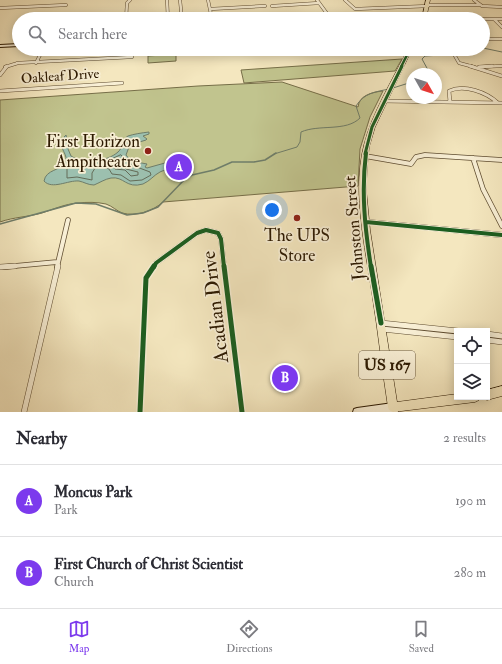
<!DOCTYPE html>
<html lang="en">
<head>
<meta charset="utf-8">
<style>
	:root { --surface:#fff; --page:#f2f2f3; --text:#2b2b33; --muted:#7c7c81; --line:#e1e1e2; --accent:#7c3aed }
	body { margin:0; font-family:"IM FELL Double Pica",serif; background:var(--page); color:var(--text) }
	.controls { position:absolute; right:12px; bottom:12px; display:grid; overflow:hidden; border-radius:0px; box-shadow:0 2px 10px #0003 }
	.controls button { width:36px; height:36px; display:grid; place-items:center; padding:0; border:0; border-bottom:1px solid var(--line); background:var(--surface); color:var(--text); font:20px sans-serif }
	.compass { position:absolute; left:406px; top:68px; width:36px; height:36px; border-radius:50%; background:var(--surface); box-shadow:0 2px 10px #0003; rotate:129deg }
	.you { position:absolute; left:272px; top:210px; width:14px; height:14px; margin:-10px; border:3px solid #fff; border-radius:50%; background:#1a73e8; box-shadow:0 0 0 6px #1a73e833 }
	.badge { display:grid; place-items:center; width:26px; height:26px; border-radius:50%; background:var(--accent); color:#fff; font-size:13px; font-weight:700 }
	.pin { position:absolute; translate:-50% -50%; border:2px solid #fff; box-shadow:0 1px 4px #0006 }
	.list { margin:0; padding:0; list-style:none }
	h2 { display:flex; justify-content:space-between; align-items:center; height:52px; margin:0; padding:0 16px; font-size:17px }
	h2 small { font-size:13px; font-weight:400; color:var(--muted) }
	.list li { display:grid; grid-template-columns:26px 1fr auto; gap:12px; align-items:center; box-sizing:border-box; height:72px; padding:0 16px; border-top:1px solid var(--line) }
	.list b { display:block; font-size:15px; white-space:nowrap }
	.list p { margin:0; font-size:13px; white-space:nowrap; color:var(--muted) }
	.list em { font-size:13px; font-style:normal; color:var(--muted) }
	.icon { flex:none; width:22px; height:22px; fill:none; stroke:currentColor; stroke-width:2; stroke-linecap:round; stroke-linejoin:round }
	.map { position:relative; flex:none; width:502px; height:412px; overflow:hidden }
	.search { position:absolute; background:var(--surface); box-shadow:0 2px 10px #0003; left:12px; right:12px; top:12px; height:44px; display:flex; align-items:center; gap:10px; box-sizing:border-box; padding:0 14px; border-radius:22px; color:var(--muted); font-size:15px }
	.sheet { height:196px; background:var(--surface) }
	nav { display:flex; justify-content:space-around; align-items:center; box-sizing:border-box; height:56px; border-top:1px solid var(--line); background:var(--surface); font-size:11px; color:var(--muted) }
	nav a { display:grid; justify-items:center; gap:2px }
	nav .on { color:var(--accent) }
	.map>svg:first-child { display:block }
	.green { fill:#c1c48e; stroke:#766e48 }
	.water { fill:#9cc0af; stroke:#6f7d69 }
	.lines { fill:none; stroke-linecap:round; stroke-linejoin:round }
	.shore { stroke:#646c58; stroke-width:1 }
	.stream-far1 { stroke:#6f7d69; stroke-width:1 }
	.stream { stroke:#6f7d69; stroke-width:1.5 }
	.street-far3-casing { stroke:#5e4c30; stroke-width:3.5 }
	.street-far2-casing { stroke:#5e4c30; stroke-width:4 }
	.street-far1-casing { stroke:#5e4c30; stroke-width:5.5 }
	.street-casing { stroke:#5e4c30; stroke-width:6 }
	.secondary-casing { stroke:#2c1901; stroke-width:2 }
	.primary-casing { stroke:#2c1901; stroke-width:1 }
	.street-far3 { stroke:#f8efd5; stroke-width:2.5 }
	.street-far2 { stroke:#f8efd5; stroke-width:3 }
	.street-far1 { stroke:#f8efd5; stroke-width:4 }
	.street { stroke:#f8efd5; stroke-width:5 }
	.secondary { fill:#f8efd5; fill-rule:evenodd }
	.primary { fill:#f4e7bf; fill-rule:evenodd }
	.cycleway-far3-casing { stroke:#f8efd5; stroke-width:4 }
	.cycleway-far2-casing { stroke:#f8efd5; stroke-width:5 }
	.cycleway-far1-casing { stroke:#f8efd5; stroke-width:6 }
	.cycleway-casing { stroke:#f8efd5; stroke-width:8 }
	.cycleway-far3 { stroke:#1b5e20; stroke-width:2.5 }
	.cycleway-far2 { stroke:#1b5e20; stroke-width:3 }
	.cycleway-far1 { stroke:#1b5e20; stroke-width:4 }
	.cycleway { stroke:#1b5e20; stroke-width:5 }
	.poi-dot { fill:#8f2418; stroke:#f8efd5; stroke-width:1.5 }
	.labels { text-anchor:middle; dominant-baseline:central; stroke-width:3.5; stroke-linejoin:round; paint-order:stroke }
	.far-street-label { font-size:14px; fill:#2c1901; stroke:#f8efd5 }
	.shield { fill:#f8efd5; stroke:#695941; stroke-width:1 }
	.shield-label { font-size:16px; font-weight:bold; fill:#2c1901 }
	.poi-label { font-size:17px; fill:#2c1901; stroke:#f8efd5; text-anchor:end }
	.street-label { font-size:17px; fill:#2c1901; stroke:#f8efd5 }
	.near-street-label { font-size:20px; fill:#2c1901; stroke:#f8efd5 }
</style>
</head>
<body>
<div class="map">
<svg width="502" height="412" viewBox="0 0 502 412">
	<rect width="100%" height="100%" fill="#f4e7bf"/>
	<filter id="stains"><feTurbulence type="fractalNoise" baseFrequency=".005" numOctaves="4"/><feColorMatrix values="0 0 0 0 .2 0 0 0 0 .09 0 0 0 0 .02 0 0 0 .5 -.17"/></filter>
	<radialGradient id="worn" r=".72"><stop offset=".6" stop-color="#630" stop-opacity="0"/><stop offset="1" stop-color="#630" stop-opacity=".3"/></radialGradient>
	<path class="green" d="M 150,49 L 199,49 L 199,52 L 149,55 Z
		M 176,54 L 176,61 L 148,63 L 148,56 Z
		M 402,59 L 395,71 L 244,83 L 241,70 Z
		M 282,82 L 358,107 C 359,95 373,92 383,91 L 370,117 L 360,149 L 358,186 L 163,202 C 153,211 136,217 122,213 C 117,211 112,206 106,204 C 97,202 87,202 78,203 C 65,204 54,209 42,213 C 28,217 14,217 0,222 L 0,100 L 198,86 Z"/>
	<path class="water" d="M 149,132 L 149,134 L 143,136 L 147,139 L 146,140 L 133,144 L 129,147 L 126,155 L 131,161 L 147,164 L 145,167 L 147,168 L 172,161 L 176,162 L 177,165 C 172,170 166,169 160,172 C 154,175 150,181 143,184 C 126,189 124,176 111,178 C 105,179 99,183 94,185 C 88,185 84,182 79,181 C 68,180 52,190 44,181 C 46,169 61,171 65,162 C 70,154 54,146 66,135 L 67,140 L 75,139 L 68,149 L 71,156 C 83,164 107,162 118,152 C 123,148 122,139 128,136 C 134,134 141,133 149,132 Z"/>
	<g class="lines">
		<path class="shore" d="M 121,155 L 129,164 L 150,172 L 151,175 L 142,180 L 130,181 L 121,175 L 112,174 L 109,169 L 100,166 L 101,164 Z
			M 71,161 L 79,164 L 97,165 L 92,173 L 92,180 L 77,177 L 67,178 L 67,167 Z
			M 120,162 L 126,169 L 138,172 L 138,175 L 131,176 L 125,170 L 115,169 L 114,165 Z"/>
		<path class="stream-far1" d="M 483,48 L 502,52
			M 426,74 L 428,70 L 422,59 L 425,56 L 457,54 L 462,49
			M 393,88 L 412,82
			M 274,154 L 297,147 L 300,142 L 301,132 C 319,124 346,132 360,118 L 356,106 C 364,93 375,92 389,89"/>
		<path class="stream" d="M 0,224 L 76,203 L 96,204 L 127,215 L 143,213 L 158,207 L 184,180 L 192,175 L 214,170 L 232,162 L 254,162 L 265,160 L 276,153"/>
		<g class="street-far3-casing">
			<path id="street-far3" d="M 167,0 L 168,19
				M 180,0 L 182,19
				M 208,0 L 212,19
				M 317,0 L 331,19
				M 345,0 L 355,9 L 428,6
				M 474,0 L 482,6 L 502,7
				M 428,5 L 479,5
				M 272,6 L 319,3
				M 0,8 L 66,5
				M 210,9 L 265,6
				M 43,16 L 53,15 L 52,19
				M 126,19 L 127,3 L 130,0
				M 251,19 L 328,15
				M 483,19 L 502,19
				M 494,19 L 502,27
				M 483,39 L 502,39
				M 451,49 L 459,63 L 474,67
				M 17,63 L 132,57
				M 36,63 L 43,49
				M 5,67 L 18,63
				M 479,67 L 502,66"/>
		</g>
		<g class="street-far2-casing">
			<path id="street-far2" d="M 470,66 L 502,76
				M 479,67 L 492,66
				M 0,75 L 7,66
				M 0,91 L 122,83
				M 384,101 L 502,103
				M 450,102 L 449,91 C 464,84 486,92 498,103"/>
		</g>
		<g class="street-far1-casing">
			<path id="street-far1" d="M 365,156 L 411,164 L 416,157 L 425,155 L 502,160
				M 473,158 L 483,189 L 502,226
				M 4,267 L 57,262
				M 57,267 L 68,220
				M 154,267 L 156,263 L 197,233 L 206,230 L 218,233 L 221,239 L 224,267"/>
		</g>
		<g class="street-casing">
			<path id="street" d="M 224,266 L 242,412
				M 0,267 L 15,266
				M 381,323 L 458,331
				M 382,329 L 457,337
				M 487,334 L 502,336
				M 487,340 L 502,342
				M 24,412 L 58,266
				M 140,412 L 146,278 L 154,266"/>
		</g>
		<g class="secondary-casing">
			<path id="secondary" d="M 19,44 L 19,46 L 0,47 L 0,45 Z
				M 366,220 L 502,233 L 502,237 L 364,223 L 363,222 L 364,221 Z
				M 393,403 L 396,404 L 398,412 L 353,412 L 354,409 L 357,408 Z"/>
		</g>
		<g class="primary-casing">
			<path id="primary" d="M 426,0 L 430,0 L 426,19 L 422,19 Z
				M 408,49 L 412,49 L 375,127 L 369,147 L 367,168 L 366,189 L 370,230 L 397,402 L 457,394 L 457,397 L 480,397 L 479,400 L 475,402 L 393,412 L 389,410 L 388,407 C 382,369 378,331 372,293 C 365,246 352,192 364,145 C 372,113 393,79 408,49 Z
				M 502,386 L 502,396 L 487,400 L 483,398 L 483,397 L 487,397 L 487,390 Z"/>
		</g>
		<use href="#street-far3" class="street-far3"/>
		<use href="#street-far2" class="street-far2"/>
		<use href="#street-far1" class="street-far1"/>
		<use href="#street" class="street"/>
		<use href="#secondary" class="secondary"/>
		<use href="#primary" class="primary"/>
		<g class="cycleway-far3-casing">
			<path id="cycleway-far3" d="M 401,67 L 410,49"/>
		</g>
		<g class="cycleway-far2-casing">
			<path id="cycleway-far2" d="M 365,154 L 372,127 L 402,66"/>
		</g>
		<g class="cycleway-far1-casing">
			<path id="cycleway-far1" d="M 366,153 C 361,192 365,229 371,267
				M 366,222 L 502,235
				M 154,267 L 156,263 L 197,233 L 206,230 L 218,233 L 221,239 L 224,267"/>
		</g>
		<g class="cycleway-casing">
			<path id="cycleway" d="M 224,266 L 242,412
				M 371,266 L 381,323
				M 140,412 L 146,278 L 154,266"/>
		</g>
		<use href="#cycleway-far3" class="cycleway-far3"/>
		<use href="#cycleway-far2" class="cycleway-far2"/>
		<use href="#cycleway-far1" class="cycleway-far1"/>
		<use href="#cycleway" class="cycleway"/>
	</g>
	<g class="poi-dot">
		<circle cx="148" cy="151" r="4"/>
		<circle cx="297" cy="218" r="4"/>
	</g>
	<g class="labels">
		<g class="far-street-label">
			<text transform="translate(60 76) rotate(-4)">Oakleaf Drive</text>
		</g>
		<rect class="shield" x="359" y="351" width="56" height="28" rx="3"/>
		<g class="shield-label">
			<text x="387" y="365">US 167</text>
		</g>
		<g class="poi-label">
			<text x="140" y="141">First Horizon<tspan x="140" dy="20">Ampitheatre</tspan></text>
			<text x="297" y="235" text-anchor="middle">The UPS<tspan x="297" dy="20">Store</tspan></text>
		</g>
		<g class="street-label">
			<text transform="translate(354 228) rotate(-95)">Johnston Street</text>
		</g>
		<g class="near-street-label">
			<text transform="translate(215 307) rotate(-97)">Acadian Drive</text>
		</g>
	</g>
	<rect width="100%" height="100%" filter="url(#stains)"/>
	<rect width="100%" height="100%" fill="url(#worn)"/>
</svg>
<div class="controls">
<button><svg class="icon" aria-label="locate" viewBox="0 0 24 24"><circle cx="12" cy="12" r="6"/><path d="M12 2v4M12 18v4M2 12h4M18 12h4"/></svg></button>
<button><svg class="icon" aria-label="layers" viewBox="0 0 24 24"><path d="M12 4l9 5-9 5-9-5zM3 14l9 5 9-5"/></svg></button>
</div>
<svg class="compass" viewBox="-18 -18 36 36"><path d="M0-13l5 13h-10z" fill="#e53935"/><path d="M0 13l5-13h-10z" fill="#7c7c81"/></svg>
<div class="you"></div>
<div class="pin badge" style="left:179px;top:167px">A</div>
<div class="pin badge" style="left:285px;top:378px">B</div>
<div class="search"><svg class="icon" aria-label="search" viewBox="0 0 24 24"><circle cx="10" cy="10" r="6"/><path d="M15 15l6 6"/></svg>Search here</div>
</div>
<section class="sheet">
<h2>Nearby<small>2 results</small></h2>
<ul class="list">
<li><span class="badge">A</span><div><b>Moncus Park</b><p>Park</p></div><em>190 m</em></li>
<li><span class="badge">B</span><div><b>First Church of Christ Scientist</b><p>Church</p></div><em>280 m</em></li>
</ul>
</section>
<nav>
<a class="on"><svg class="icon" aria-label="map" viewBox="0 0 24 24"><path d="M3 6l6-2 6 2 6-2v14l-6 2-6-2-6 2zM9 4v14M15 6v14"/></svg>Map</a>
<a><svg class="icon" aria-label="directions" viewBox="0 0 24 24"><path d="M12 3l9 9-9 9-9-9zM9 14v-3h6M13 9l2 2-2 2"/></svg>Directions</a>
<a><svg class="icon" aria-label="saved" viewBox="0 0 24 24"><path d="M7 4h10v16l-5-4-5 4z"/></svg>Saved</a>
</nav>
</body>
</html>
